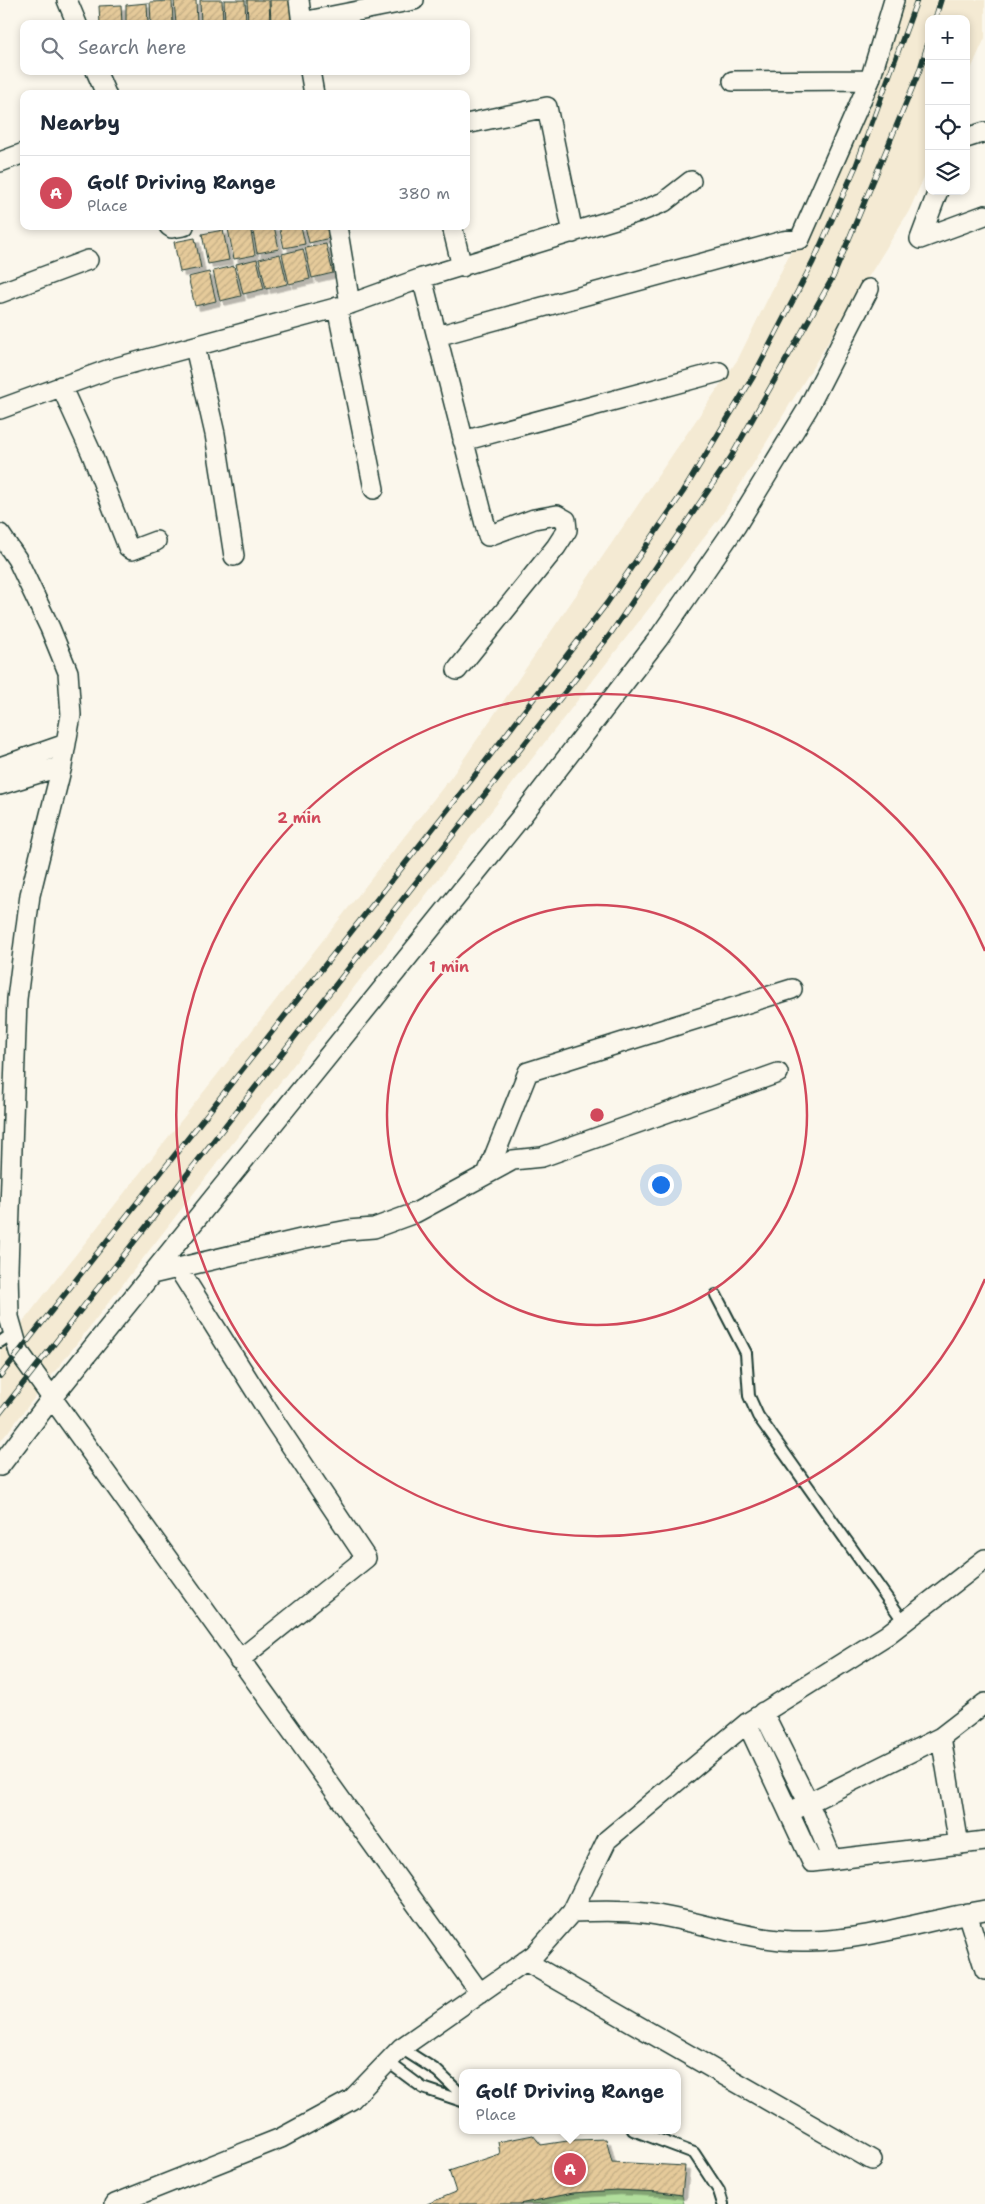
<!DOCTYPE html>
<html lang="en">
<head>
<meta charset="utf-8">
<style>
	:root { --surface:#fff; --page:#f2f2f3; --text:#1f2937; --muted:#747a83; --line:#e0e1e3; --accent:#d1495b }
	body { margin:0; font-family:"Shantell Sans",sans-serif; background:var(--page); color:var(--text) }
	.controls { position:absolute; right:15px; top:15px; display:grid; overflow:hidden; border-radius:10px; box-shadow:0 2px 8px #0003 }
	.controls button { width:45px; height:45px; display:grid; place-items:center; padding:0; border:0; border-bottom:1px solid var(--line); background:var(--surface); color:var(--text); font:25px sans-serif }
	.you { position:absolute; left:660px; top:1184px; width:18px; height:18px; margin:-12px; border:4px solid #fff; border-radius:50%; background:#1a73e8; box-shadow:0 0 0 8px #1a73e833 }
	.badge { display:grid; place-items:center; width:32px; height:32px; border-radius:50%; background:var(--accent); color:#fff; font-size:16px; font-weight:700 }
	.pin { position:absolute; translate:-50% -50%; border:2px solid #fff; box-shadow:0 1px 5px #0006 }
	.popup { position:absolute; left:459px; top:2069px; width:222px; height:65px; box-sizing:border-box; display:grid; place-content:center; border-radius:10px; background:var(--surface); filter:drop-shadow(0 1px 4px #0005); font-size:16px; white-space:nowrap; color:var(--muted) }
	.popup b { font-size:19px; color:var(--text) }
	.popup::after { content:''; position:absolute; left:50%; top:100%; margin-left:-10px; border:10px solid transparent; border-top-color:var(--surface) }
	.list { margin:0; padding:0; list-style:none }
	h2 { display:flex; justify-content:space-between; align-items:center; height:65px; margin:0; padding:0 20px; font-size:21px }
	h2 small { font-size:16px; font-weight:400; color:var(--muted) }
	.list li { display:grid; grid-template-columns:32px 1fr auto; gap:15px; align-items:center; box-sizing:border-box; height:75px; padding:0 20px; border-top:1px solid var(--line) }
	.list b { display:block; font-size:19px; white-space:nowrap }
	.list p { margin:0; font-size:16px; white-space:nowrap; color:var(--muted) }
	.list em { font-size:16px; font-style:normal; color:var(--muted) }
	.icon { flex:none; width:28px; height:28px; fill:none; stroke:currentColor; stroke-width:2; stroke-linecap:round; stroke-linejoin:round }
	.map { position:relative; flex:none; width:985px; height:2204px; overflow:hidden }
	.search { position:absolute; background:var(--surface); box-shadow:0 2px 8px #0003; left:20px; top:20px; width:450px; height:55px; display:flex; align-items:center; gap:12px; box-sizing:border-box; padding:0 18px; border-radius:10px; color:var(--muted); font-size:19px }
	.panel { position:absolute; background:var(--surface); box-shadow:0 2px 8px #0003; left:20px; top:90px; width:450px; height:140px; border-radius:10px }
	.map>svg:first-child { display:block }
	.built { fill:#f4ead3 }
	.grass { fill:#b1de9c; stroke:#688e68 }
	.building { fill:url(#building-hatch); stroke:#1f3d34; filter:url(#shadow) }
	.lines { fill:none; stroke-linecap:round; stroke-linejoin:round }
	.lane-casing { stroke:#1f3d34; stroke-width:14 }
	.street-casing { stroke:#1f3d34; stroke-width:22 }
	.lane { stroke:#fbf7ec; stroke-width:10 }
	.street { stroke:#fbf7ec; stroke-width:19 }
	.rail-casing { stroke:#1f3d34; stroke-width:5.5 }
	.rail { stroke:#fbf7ec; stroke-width:4; stroke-dasharray:11; stroke-linecap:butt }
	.ring { fill:none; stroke:#d1495b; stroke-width:2.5 }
	.centre { fill:#d1495b; stroke:#fbf7ec; stroke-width:2.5 }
	.ring-label { font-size:15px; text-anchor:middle; font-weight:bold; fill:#d1495b; stroke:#fbf7ec; stroke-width:4; stroke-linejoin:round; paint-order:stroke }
</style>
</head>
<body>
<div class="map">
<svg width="985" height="2204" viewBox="0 0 985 2204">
	<defs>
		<pattern id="building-hatch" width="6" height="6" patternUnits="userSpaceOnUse" patternTransform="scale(1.25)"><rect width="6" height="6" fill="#e5ca9a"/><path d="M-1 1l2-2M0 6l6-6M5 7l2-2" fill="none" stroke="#c4ae85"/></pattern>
		<filter id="shadow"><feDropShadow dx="4.5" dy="4.5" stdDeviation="0" flood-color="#0004"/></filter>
	</defs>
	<rect width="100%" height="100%" fill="#fbf7ec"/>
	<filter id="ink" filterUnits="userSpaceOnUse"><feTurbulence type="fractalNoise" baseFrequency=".02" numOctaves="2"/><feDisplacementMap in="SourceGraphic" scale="10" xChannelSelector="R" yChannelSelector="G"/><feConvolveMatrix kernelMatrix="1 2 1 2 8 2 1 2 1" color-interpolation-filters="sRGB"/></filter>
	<g filter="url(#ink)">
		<path class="built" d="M 898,0 L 985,0 L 985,38 L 966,80 L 966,19 L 929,19 L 929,166 L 909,211 L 721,516 L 0,1442 L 0,1349 L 22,1323 L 452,776 L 738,359 L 891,48 Z"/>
		<path class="grass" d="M 616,2190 L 661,2192 L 682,2195 L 684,2204 L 519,2204 L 573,2193 Z"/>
		<path class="building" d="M 196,0 L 197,24 L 176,24 L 174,1 Z
			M 200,0 L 222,0 L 223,24 L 201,24 Z
			M 224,0 L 245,0 L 246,24 L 225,24 Z
			M 247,0 L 269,0 L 270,24 L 248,24 Z
			M 270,0 L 291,0 L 293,24 L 271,24 Z
			M 172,1 L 173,24 L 151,24 L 150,2 Z
			M 147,3 L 148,24 L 126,24 L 126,5 Z
			M 121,5 L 122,24 L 100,24 L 99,6 Z
			M 243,226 L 250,226 L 255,255 L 234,259 L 228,229 Z
			M 252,226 L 274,226 L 279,249 L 257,253 Z
			M 279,226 L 301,226 L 305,244 L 284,248 Z
			M 305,226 L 327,226 L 330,238 L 309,243 Z
			M 223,230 L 229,260 L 208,264 L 202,234 Z
			M 195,238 L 201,268 L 180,272 L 174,242 Z
			M 326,244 L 333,273 L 312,278 L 305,248 Z
			M 303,249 L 310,279 L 289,284 L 282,254 Z
			M 280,254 L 287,284 L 266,289 L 259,259 Z
			M 257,259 L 264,289 L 243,294 L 236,264 Z
			M 234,266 L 241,296 L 220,301 L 213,271 Z
			M 209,272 L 216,301 L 195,306 L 188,277 Z
			M 533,2135 L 541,2145 L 574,2140 L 606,2139 L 612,2162 L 685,2166 L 682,2195 L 661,2192 L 616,2190 L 573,2193 L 519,2204 L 427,2204 L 456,2192 L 449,2171 L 500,2154 L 498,2142 Z"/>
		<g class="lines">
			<g class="lane-casing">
				<path id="lane" d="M 716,1295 L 746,1353 L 749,1396 L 758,1416 L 904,1622
					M 0,1342 L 13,1333
					M 401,2048 L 437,2071 L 462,2095
					M 388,2062 L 423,2088 L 462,2101
					M 633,2130 L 694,2153 L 719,2191 L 723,2204"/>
			</g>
			<g class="street-casing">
				<path id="street" d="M 67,0 L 77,24
					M 299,0 L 302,24
					M 302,22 L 414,0
					M 96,71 L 106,94
					M 310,71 L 314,94
					M 733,81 L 870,80
					M 466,124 L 547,107 L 573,233
					M 966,138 L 985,132
					M 0,162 L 24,153
					M 169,226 L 172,228 L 184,226
					M 337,226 L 350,304
					M 452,226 L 462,267
					M 920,239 L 985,215
					M 920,239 L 938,191
					M 422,278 L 488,536 L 534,519 L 557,515 L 566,520 L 567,530 L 556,547 L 457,670
					M 0,293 L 88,260
					M 337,307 L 374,489
					M 437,336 L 783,241 L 800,239 L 870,80 L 894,0
					M 195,347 L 215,434 L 234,556
					M 61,386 L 91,452 L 128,547 L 132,550 L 156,541
					M 0,409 L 107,370 L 350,304 L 422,278 L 642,211 L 664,202 L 691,181
					M 463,441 L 719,372
					M 0,534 L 17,559 L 50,628 L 68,672 L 71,715 L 62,766 L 30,895 L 17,999 L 8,1269 L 9,1317 L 19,1352 L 480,1993
					M 0,767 L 66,744
					M 0,785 L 62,766
					M 487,1174 L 528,1072 L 792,989
					M 178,1268 L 273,1419 L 366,1558 L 239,1660
					M 152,1274 L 301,1239 L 348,1230 L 374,1228 L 415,1213 L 513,1160 L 542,1157 L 778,1073
					M 0,1466 L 51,1399 L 521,817 L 658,639 L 736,526 L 808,408 L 869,289
					M 763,1712 L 809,1804 L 832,1859
					M 747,1723 L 812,1862 L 985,1841
					M 941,1737 L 959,1845
					M 790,1812 L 941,1737 L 985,1703
					M 572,1912 C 596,1911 620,1910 644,1913 C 699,1920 752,1943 809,1941 C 868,1940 927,1920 985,1910
					M 967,1913 L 985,1970
					M 525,1961 L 872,2160
					M 115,2204 L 281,2138 L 351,2100 L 401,2048 L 534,1955 L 572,1912 L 607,1840 L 747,1723 L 887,1635 L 985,1559"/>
			</g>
			<use href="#lane" class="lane"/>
			<use href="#street" class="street"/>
			<g class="rail-casing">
				<path id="rail" d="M 935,19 L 941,0
					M 0,1376 L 472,779 L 607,603 L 683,492 L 753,377 L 813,262 L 856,166 L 917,0
					M 0,1413 L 609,636 L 731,457 L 833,277 L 919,72 L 929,40"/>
			</g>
			<use href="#rail" class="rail"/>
		</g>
	</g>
	<g class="ring">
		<circle cx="597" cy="1115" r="210"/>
		<path d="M985 1279A421 421 0 1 1 985 951"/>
	</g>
	<circle cx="597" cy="1115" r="8" class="centre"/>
	<g class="ring-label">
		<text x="299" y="823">2 min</text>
		<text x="449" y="972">1 min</text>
	</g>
</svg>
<div class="controls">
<button>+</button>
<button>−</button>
<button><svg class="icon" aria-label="locate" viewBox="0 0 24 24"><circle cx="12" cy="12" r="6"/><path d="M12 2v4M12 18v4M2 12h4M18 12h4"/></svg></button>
<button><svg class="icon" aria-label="layers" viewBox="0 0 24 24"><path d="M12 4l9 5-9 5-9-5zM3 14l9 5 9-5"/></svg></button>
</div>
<div class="you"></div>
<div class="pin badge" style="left:570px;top:2169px">A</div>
<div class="popup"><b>Golf Driving Range</b>Place</div>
<div class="search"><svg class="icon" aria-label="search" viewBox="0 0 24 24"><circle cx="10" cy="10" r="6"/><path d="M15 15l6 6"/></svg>Search here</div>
<section class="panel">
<h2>Nearby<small></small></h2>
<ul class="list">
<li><span class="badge">A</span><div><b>Golf Driving Range</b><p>Place</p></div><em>380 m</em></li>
</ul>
</section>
</div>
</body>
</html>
